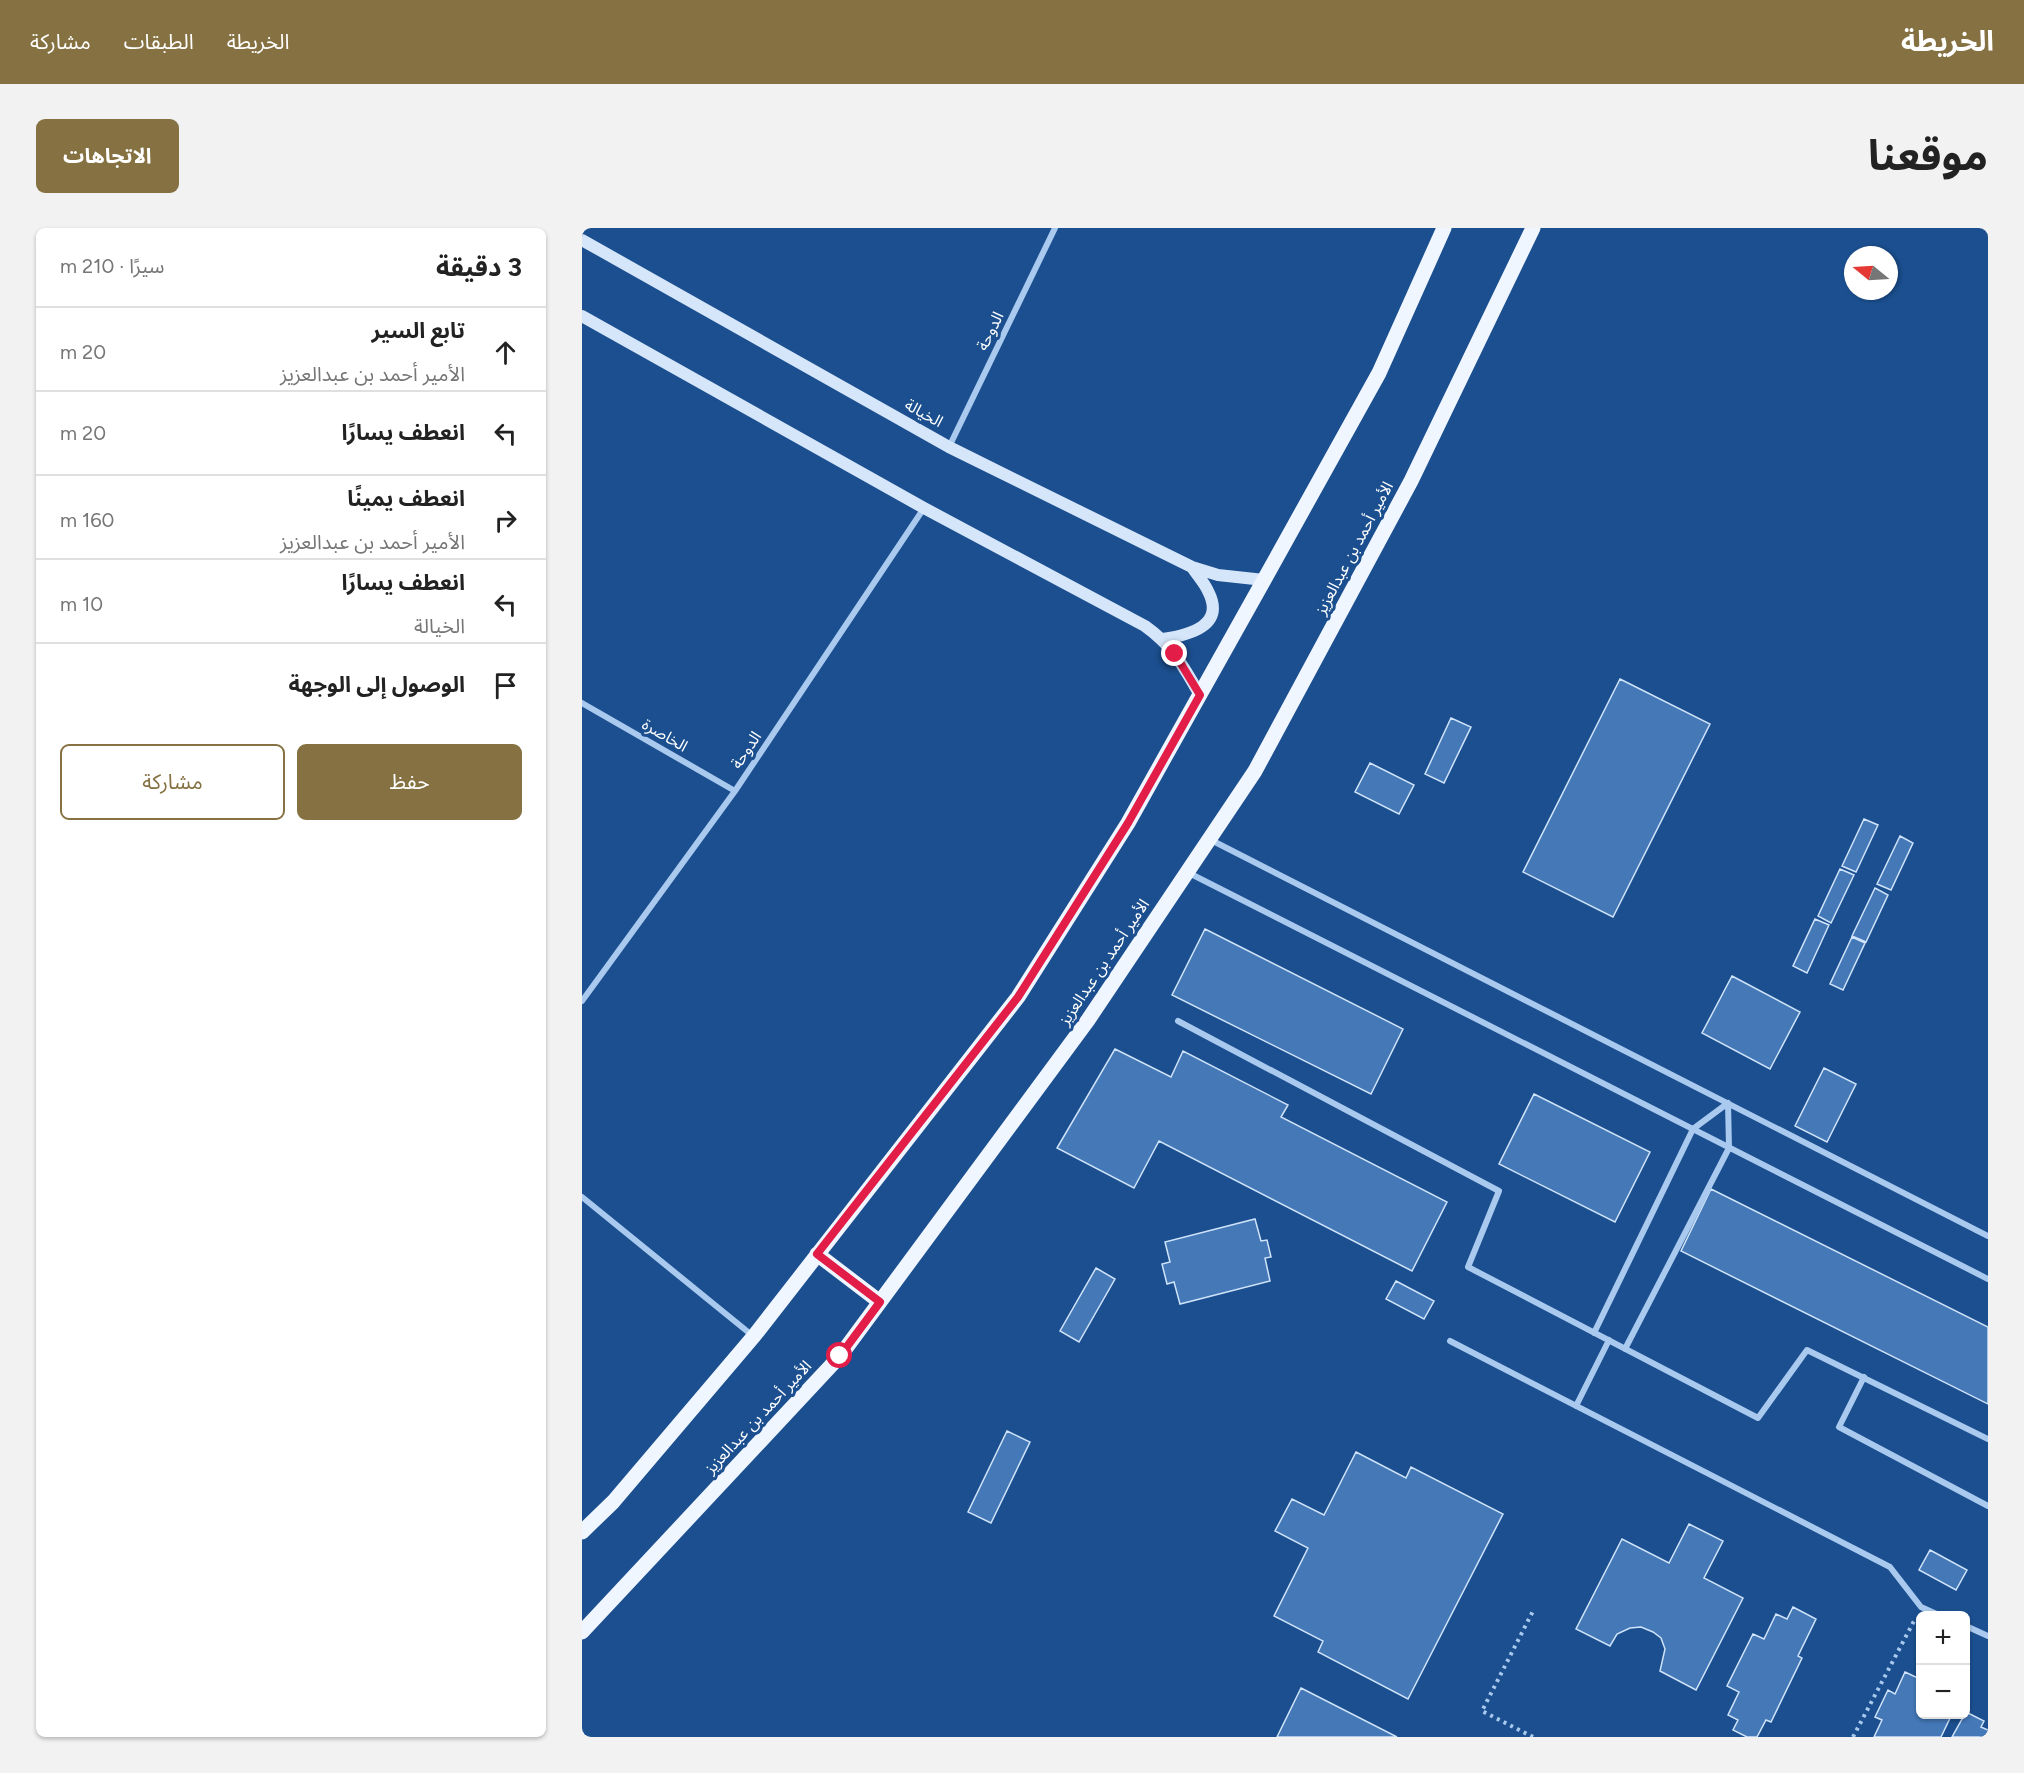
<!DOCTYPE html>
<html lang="ar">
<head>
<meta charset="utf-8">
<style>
	:root { --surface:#fff; --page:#f2f2f2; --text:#222; --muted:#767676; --line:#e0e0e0; --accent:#857141 }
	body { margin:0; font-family:Figtree,"Noto Sans Arabic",sans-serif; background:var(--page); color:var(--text); direction:rtl }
	.controls { position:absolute; right:18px; bottom:18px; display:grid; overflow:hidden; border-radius:9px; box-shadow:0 2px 4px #0004 }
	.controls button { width:54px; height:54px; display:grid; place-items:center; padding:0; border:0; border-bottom:2px solid var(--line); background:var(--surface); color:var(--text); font:30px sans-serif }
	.compass { position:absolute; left:1262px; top:18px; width:54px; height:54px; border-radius:50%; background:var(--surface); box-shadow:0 2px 4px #0004; rotate:288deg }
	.stop { position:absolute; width:18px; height:18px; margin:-14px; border:4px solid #e11d48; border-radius:50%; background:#fff }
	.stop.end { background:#e11d48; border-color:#fff; box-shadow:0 2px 6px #0008 }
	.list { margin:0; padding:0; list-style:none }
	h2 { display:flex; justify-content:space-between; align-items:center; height:78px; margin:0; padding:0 24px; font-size:26px }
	h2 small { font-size:20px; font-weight:400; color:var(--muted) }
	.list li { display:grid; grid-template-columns:39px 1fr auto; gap:18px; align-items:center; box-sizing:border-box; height:84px; padding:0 24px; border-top:2px solid var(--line) }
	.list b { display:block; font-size:22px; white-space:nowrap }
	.list p { margin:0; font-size:20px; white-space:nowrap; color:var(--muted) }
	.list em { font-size:20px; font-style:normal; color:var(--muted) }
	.actions { display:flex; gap:12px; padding:18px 24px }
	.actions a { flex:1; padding:14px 0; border:2px solid var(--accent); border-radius:9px; text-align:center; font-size:21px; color:var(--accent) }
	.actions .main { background:var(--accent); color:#fff }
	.icon { flex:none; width:33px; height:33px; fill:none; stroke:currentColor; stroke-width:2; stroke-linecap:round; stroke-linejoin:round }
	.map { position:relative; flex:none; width:1406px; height:1509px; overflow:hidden; direction:ltr; border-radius:9px }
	header { display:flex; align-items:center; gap:36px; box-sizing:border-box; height:84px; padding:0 30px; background:var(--accent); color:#fff }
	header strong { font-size:28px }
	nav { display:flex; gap:33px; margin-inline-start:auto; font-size:21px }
	.intro { display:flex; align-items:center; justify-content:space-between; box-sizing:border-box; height:144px; padding:0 36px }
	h1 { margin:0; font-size:42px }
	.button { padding:15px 27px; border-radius:9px; background:var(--accent); color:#fff; font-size:21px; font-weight:700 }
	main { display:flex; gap:36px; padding:0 36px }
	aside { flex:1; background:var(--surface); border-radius:9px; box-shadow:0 2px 4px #0004 }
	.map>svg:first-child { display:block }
	.building { fill:#4478b7; stroke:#cfe3fa; stroke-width:1.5 }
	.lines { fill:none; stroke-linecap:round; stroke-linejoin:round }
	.path { stroke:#a9c9ee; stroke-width:4; stroke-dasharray:3 4.5; stroke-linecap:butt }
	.street { stroke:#a9c9ee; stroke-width:6 }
	.secondary { stroke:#d6e6fa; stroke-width:12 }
	.primary { stroke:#f0f6ff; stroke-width:15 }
	.route { stroke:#e11d48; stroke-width:8 }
	.labels { text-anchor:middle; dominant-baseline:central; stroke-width:6; stroke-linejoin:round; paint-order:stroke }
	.street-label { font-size:16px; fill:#fff; stroke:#1b4f8f }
</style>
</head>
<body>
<header>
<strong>الخريطة</strong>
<nav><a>الخريطة</a><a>الطبقات</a><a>مشاركة</a></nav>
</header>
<div class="intro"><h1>موقعنا</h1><a class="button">الاتجاهات</a></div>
<main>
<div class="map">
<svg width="1406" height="1509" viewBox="0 0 1406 1509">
	<rect width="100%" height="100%" fill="#1b4f8f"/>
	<path class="building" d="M 1038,451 L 1128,496 L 1031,689 L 941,644 Z
		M 869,490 L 889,499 L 862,555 L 843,546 Z
		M 788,535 L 832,557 L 817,586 L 773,564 Z
		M 1282,591 L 1296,597 L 1274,644 L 1260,638 Z
		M 1318,608 L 1331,615 L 1309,662 L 1295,656 Z
		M 1258,641 L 1272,647 L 1249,695 L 1236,688 Z
		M 1293,660 L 1306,667 L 1284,714 L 1270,708 Z
		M 1233,691 L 1247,697 L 1225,745 L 1211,738 Z
		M 623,701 L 821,801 L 789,866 L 590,767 Z
		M 1270,709 L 1283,715 L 1261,762 L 1248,756 Z
		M 1150,748 L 1218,784 L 1188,841 L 1120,805 Z
		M 533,821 L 589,849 L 601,823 L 706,877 L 699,889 L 865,974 L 830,1043 L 577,913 L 552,960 L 475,920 Z
		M 1242,840 L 1274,856 L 1245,914 L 1213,898 Z
		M 952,866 L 1068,924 L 1033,994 L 917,936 Z
		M 1129,961 L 1406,1099 L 1406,1176 L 1099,1023 Z
		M 673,991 L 679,1013 L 685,1012 L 689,1029 L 683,1030 L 688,1053 L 598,1076 L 592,1054 L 585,1056 L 580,1036 L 588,1034 L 583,1014 Z
		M 514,1040 L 533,1051 L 497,1114 L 478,1103 Z
		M 814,1053 L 852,1073 L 842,1091 L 804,1071 Z
		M 425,1203 L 448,1214 L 409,1295 L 386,1284 Z
		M 774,1224 L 824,1250 L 829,1239 L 921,1286 L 826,1471 L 736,1424 L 741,1413 L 692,1388 L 726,1320 L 693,1303 L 710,1271 L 742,1287 Z
		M 1107,1296 L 1141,1313 L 1122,1350 L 1161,1370 L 1114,1462 L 1078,1443 L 1083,1421 L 1079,1410 L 1071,1404 L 1059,1399 L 1048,1400 L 1035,1406 L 1028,1418 L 994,1401 L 1040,1311 L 1087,1335 Z
		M 1348,1322 L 1385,1342 L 1374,1362 L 1337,1342 Z
		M 1211,1379 L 1234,1391 L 1216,1428 L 1220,1430 L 1189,1494 L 1184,1492 L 1175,1509 L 1165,1509 L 1151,1502 L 1156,1492 L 1146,1487 L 1157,1464 L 1145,1458 L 1171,1406 L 1182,1411 L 1194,1386 L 1205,1391 Z
		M 1323,1444 L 1338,1451 L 1338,1486 L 1370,1486 L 1359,1509 L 1292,1509 L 1300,1492 L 1293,1489 L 1306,1462 L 1313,1466 Z
		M 719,1460 L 815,1509 L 695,1509 Z
		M 1384,1484 L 1402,1493 L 1399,1499 L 1406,1502 L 1406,1509 L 1370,1509 Z"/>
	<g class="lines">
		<path class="path" d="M 951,1509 L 900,1483 L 951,1383
			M 1271,1509 L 1332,1393"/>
		<path class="street" d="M 367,219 L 473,0
			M 0,475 L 153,563
			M 629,612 L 1406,1008
			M 605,644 L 1406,1051
			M 0,773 L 153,563 L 342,280
			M 596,793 L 917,963 L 886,1039 L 1176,1190 L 1225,1122 L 1406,1211
			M 0,969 L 171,1108
			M 1012,1105 L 1111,901 L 1146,875
			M 868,1113 L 1308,1339 L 1339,1379 L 1359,1388
			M 1043,1121 L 1147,920 L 1146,875
			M 1282,1149 L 1257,1199 L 1406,1278
			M 994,1178 L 1027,1112
			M 1384,1398 L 1406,1408"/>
		<path class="secondary" d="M 0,12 L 367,219 L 610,339 L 636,347 L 682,352
			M 0,88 L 342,280 L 563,398 C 591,418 601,438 618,467
			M 581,411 C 607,407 644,398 626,363 C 622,354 615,347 610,339"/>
		<path class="primary" d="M 235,1026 L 298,1074
			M 0,1304 L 31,1274 L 172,1108 L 436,769 L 546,595 L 682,352 L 797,145 L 862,0
			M 0,1404 L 258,1128 L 506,792 L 673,543 L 829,253 L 951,0"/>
	</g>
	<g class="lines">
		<path class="route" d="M 258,1128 L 298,1074 L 235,1026 L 436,769 L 546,595 L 618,467 L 593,426"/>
	</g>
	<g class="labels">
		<g class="street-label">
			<text transform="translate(408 103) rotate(-64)">الدوحة</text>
			<text transform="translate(342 185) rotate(29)">الخيالة</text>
			<text transform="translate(772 320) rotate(-62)">الأمير أحمد بن عبدالعزيز</text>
			<text transform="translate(83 507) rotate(30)">الخاصرة</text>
			<text transform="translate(164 522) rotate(-56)">الدوحة</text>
			<text transform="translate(522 734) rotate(-56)">الأمير أحمد بن عبدالعزيز</text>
			<text transform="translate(176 1189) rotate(-47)">الأمير أحمد بن عبدالعزيز</text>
		</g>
	</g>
</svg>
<div class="controls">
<button>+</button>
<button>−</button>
</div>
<svg class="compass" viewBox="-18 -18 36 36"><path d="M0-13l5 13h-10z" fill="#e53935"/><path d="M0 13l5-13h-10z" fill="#767676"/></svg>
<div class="stop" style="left:258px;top:1128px"></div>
<div class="stop end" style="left:593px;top:426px"></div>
</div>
<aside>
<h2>3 دقيقة<small>سيرًا · 210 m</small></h2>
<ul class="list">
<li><svg class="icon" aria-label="ahead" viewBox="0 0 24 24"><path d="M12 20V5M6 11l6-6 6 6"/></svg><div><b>تابع السير</b><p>الأمير أحمد بن عبدالعزيز</p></div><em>20 m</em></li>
<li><svg class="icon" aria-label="left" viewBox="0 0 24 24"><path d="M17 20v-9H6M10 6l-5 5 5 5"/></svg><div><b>انعطف يسارًا</b></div><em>20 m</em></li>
<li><svg class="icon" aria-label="right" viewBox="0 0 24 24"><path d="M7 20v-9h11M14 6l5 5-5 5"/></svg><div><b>انعطف يمينًا</b><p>الأمير أحمد بن عبدالعزيز</p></div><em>160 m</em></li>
<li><svg class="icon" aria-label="left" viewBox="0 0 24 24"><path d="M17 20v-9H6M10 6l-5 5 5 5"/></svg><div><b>انعطف يسارًا</b><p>الخيالة</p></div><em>10 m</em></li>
<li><svg class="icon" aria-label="arrive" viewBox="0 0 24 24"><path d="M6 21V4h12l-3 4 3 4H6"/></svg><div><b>الوصول إلى الوجهة</b></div></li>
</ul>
<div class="actions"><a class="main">حفظ</a><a>مشاركة</a></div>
</aside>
</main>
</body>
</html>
